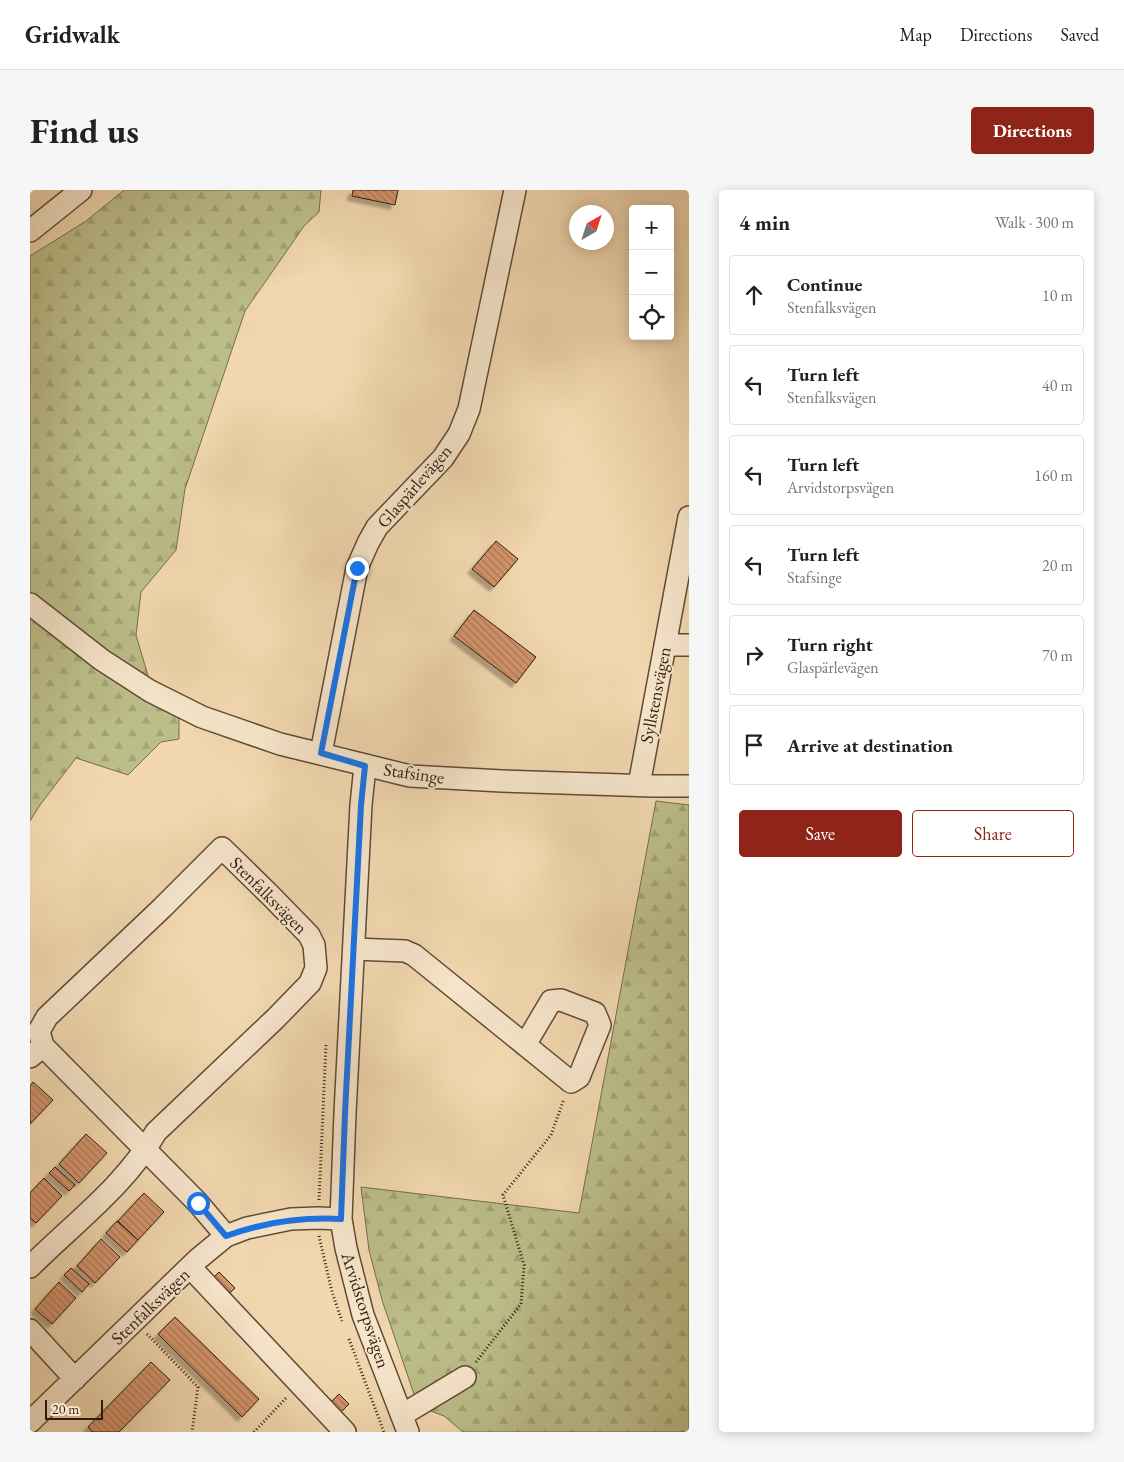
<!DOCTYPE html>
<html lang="en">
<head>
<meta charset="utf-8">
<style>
	:root { --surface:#fff; --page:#f6f6f6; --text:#222; --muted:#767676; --line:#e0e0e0; --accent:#8f2418 }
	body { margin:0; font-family:"EB Garamond",serif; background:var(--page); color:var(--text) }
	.controls { position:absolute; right:15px; top:15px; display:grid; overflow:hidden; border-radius:5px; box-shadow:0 2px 12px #0003 }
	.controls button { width:45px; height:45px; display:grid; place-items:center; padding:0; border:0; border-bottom:1px solid var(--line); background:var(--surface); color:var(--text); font:25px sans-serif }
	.compass { position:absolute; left:539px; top:15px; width:45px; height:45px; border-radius:50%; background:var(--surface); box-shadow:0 2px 12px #0003; rotate:39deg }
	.scale { position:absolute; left:15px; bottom:12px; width:58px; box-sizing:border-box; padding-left:5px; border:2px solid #2f1c0d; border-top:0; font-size:14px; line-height:18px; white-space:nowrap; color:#2f1c0d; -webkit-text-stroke:4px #f7e6cc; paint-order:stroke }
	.stop { position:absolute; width:15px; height:15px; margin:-11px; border:4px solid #1a73e8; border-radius:50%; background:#fff }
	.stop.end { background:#1a73e8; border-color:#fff; box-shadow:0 1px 5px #0008 }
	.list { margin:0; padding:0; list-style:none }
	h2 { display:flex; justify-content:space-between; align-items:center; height:65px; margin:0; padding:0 20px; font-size:21px }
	h2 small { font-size:16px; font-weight:400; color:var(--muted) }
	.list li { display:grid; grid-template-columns:32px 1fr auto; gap:15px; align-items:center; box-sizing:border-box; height:80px; margin:0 10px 10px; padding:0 10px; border:1px solid var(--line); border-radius:5px }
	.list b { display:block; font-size:19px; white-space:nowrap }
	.list p { margin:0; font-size:16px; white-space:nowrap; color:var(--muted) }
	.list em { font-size:16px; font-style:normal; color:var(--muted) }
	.actions { display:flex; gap:10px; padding:15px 20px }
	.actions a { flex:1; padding:11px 0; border:1px solid var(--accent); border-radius:5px; text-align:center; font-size:18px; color:var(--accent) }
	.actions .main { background:var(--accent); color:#fff }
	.icon { flex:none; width:28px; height:28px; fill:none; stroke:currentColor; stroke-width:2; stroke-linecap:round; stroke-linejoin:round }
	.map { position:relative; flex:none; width:659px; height:1242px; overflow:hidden; border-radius:5px }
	header { display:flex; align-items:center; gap:30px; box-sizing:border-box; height:70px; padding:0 25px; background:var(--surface); border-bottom:1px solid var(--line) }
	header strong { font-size:24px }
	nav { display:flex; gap:28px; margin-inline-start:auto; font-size:18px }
	.intro { display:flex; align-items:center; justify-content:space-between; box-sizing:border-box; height:120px; padding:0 30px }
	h1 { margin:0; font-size:35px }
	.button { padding:12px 22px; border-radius:5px; background:var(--accent); color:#fff; font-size:18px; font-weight:700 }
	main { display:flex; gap:30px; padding:0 30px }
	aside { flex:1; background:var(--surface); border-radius:5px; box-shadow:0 2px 12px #0003 }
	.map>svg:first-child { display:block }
	.forest { fill:url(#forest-firs); stroke:#766d4c }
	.building { fill:url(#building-back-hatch); stroke:#2f1c0d; filter:url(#shadow) }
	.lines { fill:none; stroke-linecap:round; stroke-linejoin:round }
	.minor-casing { stroke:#604b36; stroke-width:24 }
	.path { stroke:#2f1c0d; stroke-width:3; stroke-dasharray:1 2.5; stroke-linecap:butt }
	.minor { stroke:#f7e6cc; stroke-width:21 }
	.route { stroke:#1a73e8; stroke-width:6 }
	.labels { text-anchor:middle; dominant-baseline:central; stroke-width:4; stroke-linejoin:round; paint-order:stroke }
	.street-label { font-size:18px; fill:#2f1c0d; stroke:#f7e6cc }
</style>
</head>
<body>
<header>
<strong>Gridwalk</strong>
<nav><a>Map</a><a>Directions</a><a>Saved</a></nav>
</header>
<div class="intro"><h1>Find us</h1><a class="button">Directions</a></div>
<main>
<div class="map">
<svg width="659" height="1242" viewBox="0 0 659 1242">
	<defs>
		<pattern id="forest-firs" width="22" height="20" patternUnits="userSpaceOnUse" patternTransform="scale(1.25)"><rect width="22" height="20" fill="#bcbe8a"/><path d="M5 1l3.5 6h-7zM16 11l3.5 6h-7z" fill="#a2a376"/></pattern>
		<pattern id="building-back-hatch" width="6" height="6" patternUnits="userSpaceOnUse" patternTransform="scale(1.25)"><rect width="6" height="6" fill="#d4946c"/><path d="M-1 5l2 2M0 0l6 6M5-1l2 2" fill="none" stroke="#ac7857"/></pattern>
		<filter id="shadow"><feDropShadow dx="-4.5" dy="4.5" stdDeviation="1" flood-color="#0004"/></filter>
	</defs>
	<rect width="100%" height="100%" fill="#f2d8b0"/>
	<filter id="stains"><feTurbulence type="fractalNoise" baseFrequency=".004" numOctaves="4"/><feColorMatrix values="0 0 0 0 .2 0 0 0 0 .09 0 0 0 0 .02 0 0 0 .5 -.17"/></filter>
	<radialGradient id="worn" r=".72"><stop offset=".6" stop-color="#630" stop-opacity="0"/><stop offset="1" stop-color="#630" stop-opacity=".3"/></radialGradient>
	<path class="forest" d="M 94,0 L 291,0 L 289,22 L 274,36 L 215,121 L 155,299 L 146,360 L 111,402 L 106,445 L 119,489 L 149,529 L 149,549 L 131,552 L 98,585 L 46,568 L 10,615 L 0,631 L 0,66 L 56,31 Z
		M 626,611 L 659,615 L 659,1242 L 433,1242 L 414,1226 L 388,1216 L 352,1110 L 339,1060 L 331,997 L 549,1023 Z"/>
	<path class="building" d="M 323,0 L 368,0 L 365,15 L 322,6 Z
		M 466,351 L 488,369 L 464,397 L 442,379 Z
		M 444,420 L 506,467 L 486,493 L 424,446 Z
		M 3,892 L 23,910 L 0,934 L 0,896 Z
		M 56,944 L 77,963 L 49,993 L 29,974 Z
		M 25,977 L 45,995 L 39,1001 L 19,983 Z
		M 14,988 L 32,1006 L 6,1033 L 0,1028 L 0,1003 Z
		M 114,1003 L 134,1022 L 108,1050 L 88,1031 Z
		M 87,1031 L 108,1050 L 97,1062 L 76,1043 Z
		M 71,1049 L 90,1067 L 65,1093 L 47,1076 Z
		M 41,1078 L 59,1094 L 52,1102 L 34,1085 Z
		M 189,1082 L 205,1098 L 196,1107 L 180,1091 Z
		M 29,1092 L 46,1108 L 22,1134 L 5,1119 Z
		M 145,1127 L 229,1209 L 212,1227 L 128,1144 Z
		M 121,1172 L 140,1190 L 89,1242 L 62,1242 L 58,1237 Z
		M 309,1204 L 319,1214 L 310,1223 L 300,1213 Z"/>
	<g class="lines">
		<g class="minor-casing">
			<path id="minor" d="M 0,41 L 51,0
				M 0,414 L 72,470 L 120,501 L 172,527 L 250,554 L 380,586 L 472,591 L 623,596 L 659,596
				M 635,455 L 659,455
				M 291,563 L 327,378 L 338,353 L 347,337 L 413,268 L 429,244 L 439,219 L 485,0
				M 335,576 L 331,615 L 315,923 L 311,1029 L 316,1058 L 333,1125 L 378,1242
				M 609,595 L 659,327
				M 324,759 L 375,761 L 384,765 L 541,892 L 549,887 L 570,835 L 565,823 L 531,810 L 521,811 L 495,855
				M 13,856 L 168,1013 L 196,1046
				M 0,867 L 13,856 L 9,841 L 17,827 L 132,718 L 192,658 L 241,706 L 279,745 L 284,755 L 286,778 L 280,793 L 245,829 L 126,942 C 96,995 43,1034 0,1077
				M 160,1077 L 315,1242
				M 0,1140 L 45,1189
				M 372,1225 L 435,1187
				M 0,1232 L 168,1069 L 196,1046 L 217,1038 L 261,1029 L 288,1028 L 311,1029"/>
		</g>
		<path class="path" d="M 289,1010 L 296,854
			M 289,1046 L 302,1102 L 312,1131
			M 117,1144 L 168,1197 L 162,1242
			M 319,1149 L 354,1242
			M 446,1172 L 491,1114 L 494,1075 L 473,1005 L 521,945 L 534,909
			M 224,1242 L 256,1208"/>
		<use href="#minor" class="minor"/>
	</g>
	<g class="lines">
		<path class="route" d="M 168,1013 L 196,1046 C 234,1032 270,1027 311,1029 L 315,923 L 331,615 L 335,576 L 291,563 L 327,378"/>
	</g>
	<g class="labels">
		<g class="street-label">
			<text transform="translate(384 296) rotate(-49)">Glaspärlevägen</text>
			<text transform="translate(625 505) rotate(-79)">Syllstensvägen</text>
			<text transform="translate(384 583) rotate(8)">Stafsinge</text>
			<text transform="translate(239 705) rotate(45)">Stenfalksvägen</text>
			<text transform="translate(120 1116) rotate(-44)">Stenfalksvägen</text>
			<text transform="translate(336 1120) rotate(72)">Arvidstorpsvägen</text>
		</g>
	</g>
	<rect width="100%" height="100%" filter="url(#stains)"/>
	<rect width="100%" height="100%" fill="url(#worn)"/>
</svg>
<div class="controls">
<button>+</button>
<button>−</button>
<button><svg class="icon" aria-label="locate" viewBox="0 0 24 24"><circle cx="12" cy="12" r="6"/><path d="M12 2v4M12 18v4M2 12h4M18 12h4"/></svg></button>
</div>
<svg class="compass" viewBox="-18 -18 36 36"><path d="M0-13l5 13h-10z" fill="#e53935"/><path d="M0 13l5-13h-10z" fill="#767676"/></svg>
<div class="scale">20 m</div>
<div class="stop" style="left:168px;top:1013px"></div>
<div class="stop end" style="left:327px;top:378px"></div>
</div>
<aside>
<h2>4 min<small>Walk · 300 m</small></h2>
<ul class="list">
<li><svg class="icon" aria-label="ahead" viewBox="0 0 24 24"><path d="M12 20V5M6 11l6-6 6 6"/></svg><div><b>Continue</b><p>Stenfalksvägen</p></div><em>10 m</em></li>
<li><svg class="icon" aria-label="left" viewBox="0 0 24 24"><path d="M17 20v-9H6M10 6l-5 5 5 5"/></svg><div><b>Turn left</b><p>Stenfalksvägen</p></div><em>40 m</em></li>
<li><svg class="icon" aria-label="left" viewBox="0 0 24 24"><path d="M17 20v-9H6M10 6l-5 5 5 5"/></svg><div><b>Turn left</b><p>Arvidstorpsvägen</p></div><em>160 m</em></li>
<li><svg class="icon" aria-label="left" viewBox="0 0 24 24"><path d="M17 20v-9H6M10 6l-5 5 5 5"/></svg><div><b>Turn left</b><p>Stafsinge</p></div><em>20 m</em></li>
<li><svg class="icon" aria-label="right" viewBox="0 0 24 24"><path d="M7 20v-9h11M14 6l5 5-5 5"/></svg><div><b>Turn right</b><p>Glaspärlevägen</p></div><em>70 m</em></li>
<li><svg class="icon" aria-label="arrive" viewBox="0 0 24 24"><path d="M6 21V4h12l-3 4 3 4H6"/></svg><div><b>Arrive at destination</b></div></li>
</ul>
<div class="actions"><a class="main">Save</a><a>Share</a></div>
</aside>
</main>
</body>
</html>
